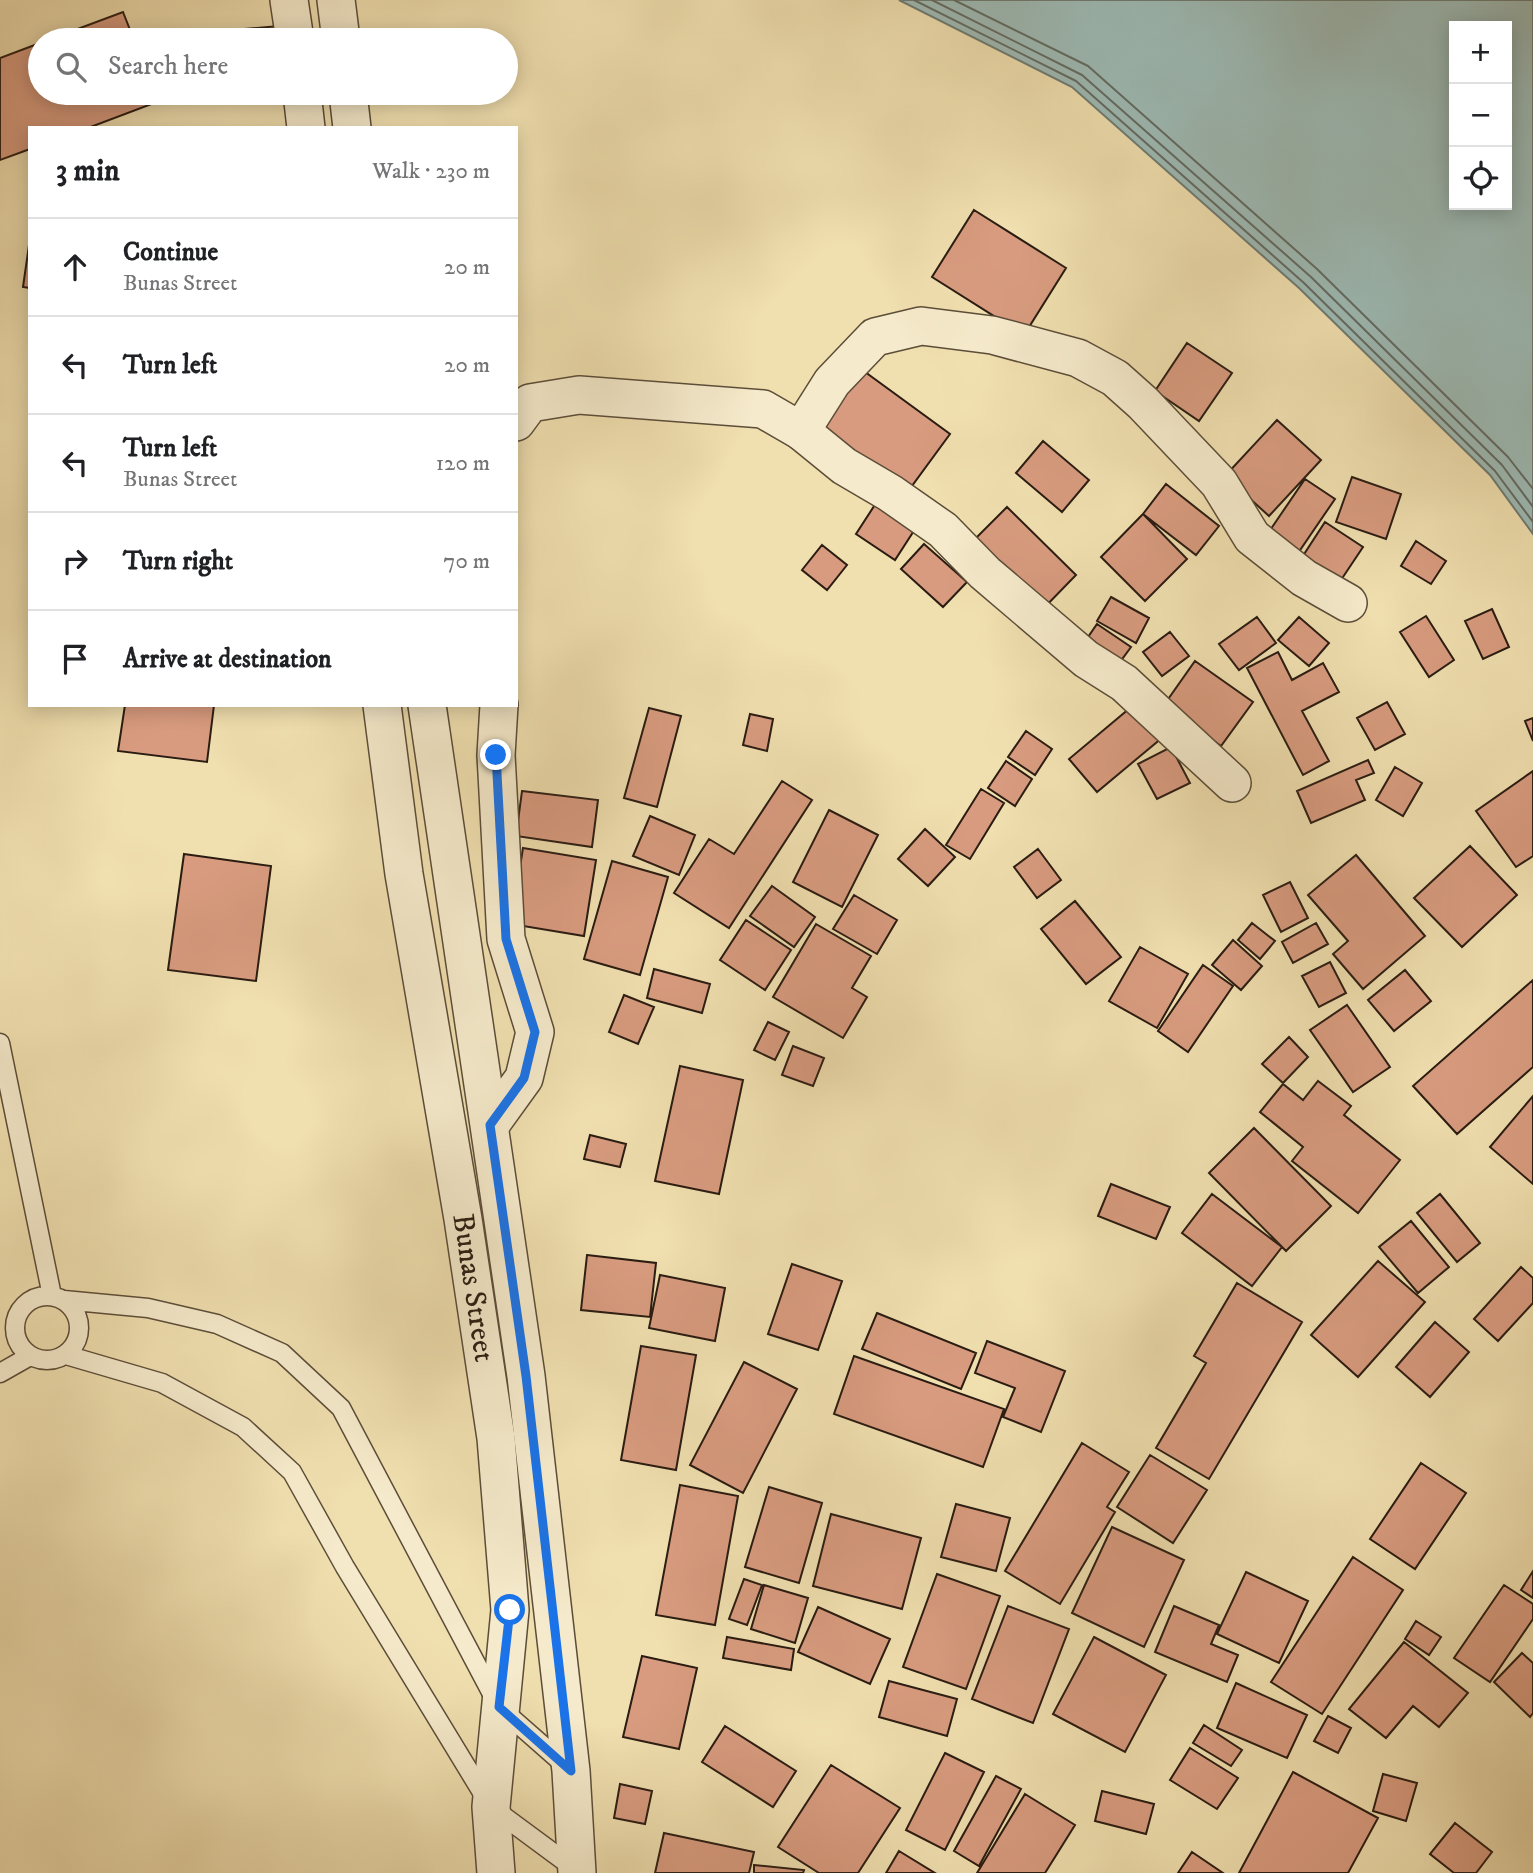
<!DOCTYPE html>
<html lang="en">
<head>
<meta charset="utf-8">
<style>
	:root { --surface:#fff; --page:#f6f6f6; --text:#202124; --muted:#757577; --line:#e0e0e0 }
	body { margin:0; font-family:"IM FELL DW Pica",serif; background:var(--page); color:var(--text) }
	.controls { position:absolute; right:21px; top:21px; display:grid; overflow:hidden; border-radius:0px; box-shadow:0 4px 18px #0003 }
	.controls button { width:63px; height:63px; display:grid; place-items:center; padding:0; border:0; border-bottom:2px solid var(--line); background:var(--surface); color:var(--text); font:35px sans-serif }
	.stop { position:absolute; width:21px; height:21px; margin:-16px; border:5px solid #1a73e8; border-radius:50%; background:#fff }
	.stop.end { background:#1a73e8; border-color:#fff; box-shadow:0 2px 7px #0008 }
	.list { margin:0; padding:0; list-style:none }
	h2 { display:flex; justify-content:space-between; align-items:center; height:91px; margin:0; padding:0 28px; font-size:30px }
	h2 small { font-size:23px; font-weight:400; color:var(--muted) }
	.list li { display:grid; grid-template-columns:46px 1fr auto; gap:21px; align-items:center; box-sizing:border-box; height:98px; padding:0 28px; border-top:2px solid var(--line) }
	.list b { display:block; font-size:26px; white-space:nowrap }
	.list p { margin:0; font-size:23px; white-space:nowrap; color:var(--muted) }
	.list em { font-size:23px; font-style:normal; color:var(--muted) }
	.icon { flex:none; width:38px; height:38px; fill:none; stroke:currentColor; stroke-width:2; stroke-linecap:round; stroke-linejoin:round }
	.map { position:relative; flex:none; width:1533px; height:1873px; overflow:hidden }
	.search { position:absolute; background:var(--surface); box-shadow:0 4px 18px #0003; left:28px; top:28px; width:490px; height:77px; display:flex; align-items:center; gap:18px; box-sizing:border-box; padding:0 24px; border-radius:38px; color:var(--muted); font-size:26px }
	.panel { position:absolute; background:var(--surface); box-shadow:0 4px 18px #0003; left:28px; top:126px; width:490px; height:581px; border-radius:0px }
	.map>svg:first-child { display:block }
	.water { fill:#9dbab4; stroke:#6f7b73; stroke-width:2; fill-rule:evenodd }
	.lines { fill:none; stroke-linecap:round; stroke-linejoin:round }
	.shore { stroke:#646b63; stroke-width:2 }
	.building { fill:#d89b7f; stroke:#2a1c12; stroke-width:2 }
	.service-casing { stroke:#5c4d39; stroke-width:21 }
	.minor-casing { stroke:#5c4d39; stroke-width:40 }
	.service { stroke:#f5eacb; stroke-width:18 }
	.minor { stroke:#f5eacb; stroke-width:37 }
	.route { stroke:#1a73e8; stroke-width:9 }
	.labels { text-anchor:middle; dominant-baseline:central; stroke-width:5; stroke-linejoin:round; paint-order:stroke }
	.street-label { font-size:30px; fill:#2a1c12; stroke:#f5eacb }
</style>
</head>
<body>
<div class="map">
<svg width="1533" height="1873" viewBox="0 0 1533 1873">
	<rect width="100%" height="100%" fill="#f0dfaf"/>
	<filter id="stains"><feTurbulence type="fractalNoise" baseFrequency=".00286" numOctaves="4"/><feColorMatrix values="0 0 0 0 .2 0 0 0 0 .09 0 0 0 0 .02 0 0 0 .5 -.17"/></filter>
	<radialGradient id="worn" r=".72"><stop offset=".6" stop-color="#630" stop-opacity="0"/><stop offset="1" stop-color="#630" stop-opacity=".3"/></radialGradient>
	<path class="water" d="M 899,0 L 1533,0 L 1533,534 L 1490,475 L 1299,288 L 1072,87 ZM 1454,26 L 1507,26 L 1507,205 L 1454,205 Z"/>
	<g class="lines">
		<path class="shore" d="M 914,0 L 1076,81 L 1304,283 L 1495,471 L 1533,522
			M 932,0 L 1082,75 L 1311,277 L 1502,465 L 1533,507
			M 954,0 L 1088,66 L 1317,269 L 1508,457 L 1533,489"/>
	</g>
	<path class="building" d="M 123,12 L 134,40 L 48,40 Z
		M 279,26 L 280,40 L 165,40 L 164,36 Z
		M 40,43 L 40,93 L 154,93 L 157,102 L 88,128 L 30,128 L 30,149 L 0,160 L 0,58 Z
		M 974,210 L 1066,268 L 1024,335 L 932,277 Z
		M 30,238 L 30,288 L 23,287 Z
		M 1187,343 L 1232,373 L 1199,421 L 1155,391 Z
		M 861,369 L 950,434 L 906,494 L 817,429 Z
		M 1277,420 L 1321,460 L 1269,516 L 1225,476 Z
		M 1043,441 L 1089,480 L 1062,512 L 1016,473 Z
		M 1352,477 L 1401,494 L 1386,539 L 1336,522 Z
		M 1305,479 L 1335,499 L 1296,556 L 1266,536 Z
		M 1166,484 L 1219,526 L 1196,555 L 1143,514 Z
		M 878,500 L 917,526 L 895,560 L 856,534 Z
		M 1007,507 L 1076,575 L 1039,613 L 969,545 Z
		M 1143,514 L 1187,559 L 1145,601 L 1101,557 Z
		M 1325,522 L 1363,547 L 1337,586 L 1299,562 Z
		M 1416,541 L 1446,561 L 1431,584 L 1401,566 Z
		M 924,544 L 967,582 L 943,607 L 901,569 Z
		M 822,545 L 847,565 L 827,590 L 802,570 Z
		M 1111,597 L 1149,618 L 1136,643 L 1097,621 Z
		M 1492,609 L 1509,647 L 1483,659 L 1465,621 Z
		M 1426,616 L 1454,660 L 1429,677 L 1400,632 Z
		M 1257,617 L 1276,643 L 1239,670 L 1219,644 Z
		M 1299,617 L 1329,643 L 1309,666 L 1278,640 Z
		M 1097,624 L 1131,647 L 1117,666 L 1084,643 Z
		M 1170,632 L 1189,656 L 1162,676 L 1143,652 Z
		M 1278,652 L 1292,680 L 1323,663 L 1339,692 L 1302,711 L 1329,761 L 1303,775 L 1247,668 Z
		M 1195,661 L 1253,702 L 1221,746 L 1164,705 Z
		M 1387,702 L 1405,734 L 1375,750 L 1357,718 Z
		M 1136,703 L 1163,737 L 1097,792 L 1069,759 Z
		M 125,705 L 214,705 L 207,762 L 118,751 Z
		M 649,708 L 681,716 L 657,807 L 624,798 Z
		M 750,714 L 773,719 L 767,751 L 743,745 Z
		M 1533,718 L 1533,741 L 1525,721 Z
		M 1026,731 L 1052,749 L 1035,775 L 1008,757 Z
		M 1171,747 L 1190,783 L 1157,799 L 1138,764 Z
		M 1368,760 L 1374,773 L 1356,780 L 1365,800 L 1311,823 L 1297,791 Z
		M 1006,761 L 1032,779 L 1015,806 L 988,788 Z
		M 1395,767 L 1422,783 L 1403,816 L 1376,800 Z
		M 1533,771 L 1533,856 L 1516,867 L 1476,811 Z
		M 782,781 L 812,800 L 729,928 L 674,893 L 709,839 L 734,854 Z
		M 981,789 L 1004,803 L 970,859 L 946,845 Z
		M 522,791 L 598,800 L 592,847 L 516,836 Z
		M 829,810 L 878,835 L 842,907 L 793,882 Z
		M 650,816 L 695,835 L 679,875 L 633,856 Z
		M 925,829 L 955,857 L 928,886 L 898,859 Z
		M 1470,846 L 1517,895 L 1462,947 L 1414,898 Z
		M 523,848 L 596,860 L 584,936 L 511,924 Z
		M 1038,849 L 1061,880 L 1037,898 L 1014,867 Z
		M 184,854 L 271,866 L 256,981 L 168,970 Z
		M 1356,855 L 1425,936 L 1363,989 L 1333,954 L 1348,941 L 1308,895 Z
		M 612,861 L 668,877 L 640,975 L 584,959 Z
		M 1290,882 L 1308,918 L 1281,932 L 1263,895 Z
		M 772,886 L 815,917 L 794,947 L 750,916 Z
		M 854,895 L 897,920 L 877,954 L 833,929 Z
		M 1075,901 L 1121,957 L 1086,984 L 1041,929 Z
		M 746,920 L 791,950 L 765,990 L 720,960 Z
		M 1252,923 L 1275,941 L 1260,959 L 1238,940 Z
		M 1316,923 L 1328,944 L 1293,963 L 1282,942 Z
		M 816,924 L 871,956 L 852,988 L 867,997 L 843,1038 L 773,997 Z
		M 1233,940 L 1262,966 L 1241,990 L 1212,965 Z
		M 1140,947 L 1188,974 L 1157,1028 L 1109,1001 Z
		M 1330,962 L 1346,993 L 1319,1007 L 1302,976 Z
		M 1203,965 L 1233,986 L 1188,1052 L 1158,1031 Z
		M 654,969 L 710,984 L 702,1013 L 647,998 Z
		M 1405,970 L 1431,1001 L 1394,1031 L 1368,1000 Z
		M 1533,980 L 1533,1067 L 1457,1134 L 1413,1086 Z
		M 624,995 L 654,1007 L 638,1044 L 609,1032 Z
		M 1347,1005 L 1390,1067 L 1353,1092 L 1310,1030 Z
		M 768,1022 L 789,1032 L 775,1060 L 754,1050 Z
		M 1289,1037 L 1308,1057 L 1283,1083 L 1262,1064 Z
		M 793,1046 L 824,1058 L 813,1086 L 782,1075 Z
		M 680,1066 L 743,1080 L 719,1194 L 655,1181 Z
		M 1318,1081 L 1351,1106 L 1344,1115 L 1400,1160 L 1358,1213 L 1292,1161 L 1303,1147 L 1260,1112 L 1283,1084 L 1303,1100 Z
		M 1533,1096 L 1533,1184 L 1490,1147 Z
		M 1254,1128 L 1331,1206 L 1286,1251 L 1209,1173 Z
		M 590,1135 L 626,1144 L 620,1167 L 584,1159 Z
		M 1111,1184 L 1170,1207 L 1156,1239 L 1098,1216 Z
		M 1212,1194 L 1282,1247 L 1252,1286 L 1182,1233 Z
		M 1440,1194 L 1480,1243 L 1457,1262 L 1417,1213 Z
		M 1411,1221 L 1449,1267 L 1418,1293 L 1379,1247 Z
		M 587,1255 L 656,1263 L 650,1317 L 581,1310 Z
		M 1378,1261 L 1425,1302 L 1358,1377 L 1311,1335 Z
		M 792,1264 L 842,1281 L 818,1350 L 768,1334 Z
		M 1521,1267 L 1533,1278 L 1533,1303 L 1498,1341 L 1474,1319 Z
		M 660,1275 L 725,1288 L 715,1341 L 649,1328 Z
		M 1237,1283 L 1302,1322 L 1209,1479 L 1156,1448 L 1206,1363 L 1194,1356 Z
		M 877,1313 L 976,1353 L 961,1389 L 862,1349 Z
		M 1435,1322 L 1469,1352 L 1430,1397 L 1396,1367 Z
		M 987,1341 L 1065,1371 L 1041,1432 L 1003,1417 L 1015,1388 L 975,1373 Z
		M 641,1346 L 696,1355 L 676,1470 L 621,1460 Z
		M 854,1356 L 1004,1409 L 983,1467 L 834,1414 Z
		M 744,1362 L 797,1389 L 743,1493 L 690,1465 Z
		M 1082,1443 L 1129,1472 L 1107,1507 L 1115,1512 L 1060,1604 L 1005,1571 Z
		M 1150,1455 L 1207,1490 L 1173,1543 L 1117,1507 Z
		M 1421,1463 L 1466,1493 L 1415,1569 L 1370,1539 Z
		M 680,1485 L 738,1496 L 715,1625 L 656,1615 Z
		M 769,1487 L 822,1503 L 799,1583 L 745,1567 Z
		M 956,1504 L 1010,1518 L 996,1571 L 941,1557 Z
		M 831,1514 L 921,1538 L 902,1609 L 813,1586 Z
		M 1112,1527 L 1184,1560 L 1144,1647 L 1072,1613 Z
		M 1353,1557 L 1403,1590 L 1322,1714 L 1271,1682 Z
		M 1533,1571 L 1533,1598 L 1521,1590 Z
		M 1246,1572 L 1308,1601 L 1279,1663 L 1217,1634 Z
		M 937,1574 L 1000,1596 L 966,1689 L 903,1667 Z
		M 744,1579 L 762,1585 L 747,1625 L 729,1619 Z
		M 764,1585 L 808,1598 L 795,1643 L 751,1629 Z
		M 1504,1585 L 1533,1604 L 1533,1619 L 1490,1682 L 1454,1658 Z
		M 1008,1606 L 1069,1629 L 1033,1723 L 972,1699 Z
		M 1174,1606 L 1219,1625 L 1211,1644 L 1238,1655 L 1227,1682 L 1155,1652 Z
		M 818,1607 L 890,1639 L 870,1684 L 798,1652 Z
		M 1416,1621 L 1441,1637 L 1429,1655 L 1405,1639 Z
		M 727,1637 L 794,1649 L 791,1670 L 723,1658 Z
		M 1094,1637 L 1166,1675 L 1125,1752 L 1053,1714 Z
		M 1404,1642 L 1468,1693 L 1439,1727 L 1413,1706 L 1386,1738 L 1349,1709 Z
		M 1522,1653 L 1533,1663 L 1533,1713 L 1530,1717 L 1494,1682 Z
		M 642,1656 L 697,1668 L 679,1749 L 623,1737 Z
		M 889,1681 L 957,1699 L 947,1736 L 879,1717 Z
		M 1236,1683 L 1307,1715 L 1287,1758 L 1217,1728 Z
		M 1328,1716 L 1351,1728 L 1338,1753 L 1314,1741 Z
		M 1204,1725 L 1242,1750 L 1231,1766 L 1193,1743 Z
		M 725,1726 L 796,1771 L 773,1807 L 702,1762 Z
		M 1190,1748 L 1238,1778 L 1217,1809 L 1170,1780 Z
		M 945,1753 L 984,1772 L 945,1850 L 906,1830 Z
		M 831,1765 L 900,1808 L 858,1873 L 819,1873 L 778,1847 Z
		M 1293,1772 L 1378,1818 L 1348,1873 L 1239,1873 Z
		M 1383,1774 L 1417,1783 L 1406,1821 L 1373,1811 Z
		M 996,1776 L 1021,1789 L 979,1866 L 954,1851 Z
		M 620,1784 L 652,1791 L 645,1824 L 614,1818 Z
		M 1102,1791 L 1154,1804 L 1146,1834 L 1095,1821 Z
		M 1025,1794 L 1075,1825 L 1045,1873 L 977,1873 Z
		M 1455,1823 L 1492,1852 L 1476,1873 L 1454,1873 L 1430,1854 Z
		M 664,1833 L 754,1852 L 749,1873 L 655,1873 Z
		M 899,1851 L 935,1873 L 886,1873 Z
		M 1192,1852 L 1223,1873 L 1178,1873 Z
		M 754,1865 L 804,1870 L 803,1873 L 754,1873 Z"/>
	<g class="lines">
		<g class="service-casing">
			<path id="service" d="M 0,1043 L 52,1296
				M15 1328a32 32 0 1 1 64 0a32 32 0 1 1-64 0Z
				M 64,1300 L 148,1308 L 217,1324 L 282,1353 L 341,1408 L 499,1707 L 566,1766
				M 66,1355 L 162,1383 L 243,1427 L 292,1472 L 345,1567 L 491,1807 L 575,1869
				M 0,1373 L 30,1356"/>
		</g>
		<g class="minor-casing">
			<g id="minor">
				<path d="M 289,0 L 295,40"/>
				<path d="M 336,0 L 341,40"/>
				<path d="M 302,93 L 306,128"/>
				<path d="M 348,93 L 352,128"/>
				<path d="M 516,422 L 530,403 L 579,395 L 763,409 L 801,431 L 844,466 L 890,493 L 943,530 L 985,573 L 1086,659 L 1124,683 L 1232,783"/>
				<path d="M 801,431 L 832,382 L 875,337 L 921,326 L 992,335 L 1078,358 L 1115,378 L 1143,403 L 1219,483 L 1252,537 L 1304,578 L 1348,603"/>
				<path id="s1" d="M 382,705 L 404,874 L 463,1219 L 496,1438 L 510,1610 L 491,1807 L 496,1873"/>
				<path d="M 427,705 L 526,1376 L 571,1771 L 577,1873"/>
				<path d="M 490,1125 L 524,1078 L 535,1032 L 506,939 L 496,755 L 499,705"/>
			</g>
		</g>
		<use href="#service" class="service"/>
		<use href="#minor" class="minor"/>
	</g>
	<g class="lines">
		<path class="route" d="M 496,755 L 506,939 L 535,1032 L 524,1078 L 490,1125 L 526,1376 L 571,1771 L 499,1707 L 510,1610"/>
	</g>
	<g class="labels">
		<g class="street-label">
			<text stroke="none"><textPath href="#s1" startOffset="590">Bunas Street</textPath></text>
		</g>
	</g>
	<rect width="100%" height="100%" filter="url(#stains)"/>
	<rect width="100%" height="100%" fill="url(#worn)"/>
</svg>
<div class="controls">
<button>+</button>
<button>−</button>
<button><svg class="icon" aria-label="locate" viewBox="0 0 24 24"><circle cx="12" cy="12" r="6"/><path d="M12 2v4M12 18v4M2 12h4M18 12h4"/></svg></button>
</div>
<div class="stop" style="left:510px;top:1610px"></div>
<div class="stop end" style="left:496px;top:755px"></div>
<div class="search"><svg class="icon" aria-label="search" viewBox="0 0 24 24"><circle cx="10" cy="10" r="6"/><path d="M15 15l6 6"/></svg>Search here</div>
<section class="panel">
<h2>3 min<small>Walk · 230 m</small></h2>
<ul class="list">
<li><svg class="icon" aria-label="ahead" viewBox="0 0 24 24"><path d="M12 20V5M6 11l6-6 6 6"/></svg><div><b>Continue</b><p>Bunas Street</p></div><em>20 m</em></li>
<li><svg class="icon" aria-label="left" viewBox="0 0 24 24"><path d="M17 20v-9H6M10 6l-5 5 5 5"/></svg><div><b>Turn left</b></div><em>20 m</em></li>
<li><svg class="icon" aria-label="left" viewBox="0 0 24 24"><path d="M17 20v-9H6M10 6l-5 5 5 5"/></svg><div><b>Turn left</b><p>Bunas Street</p></div><em>120 m</em></li>
<li><svg class="icon" aria-label="right" viewBox="0 0 24 24"><path d="M7 20v-9h11M14 6l5 5-5 5"/></svg><div><b>Turn right</b></div><em>70 m</em></li>
<li><svg class="icon" aria-label="arrive" viewBox="0 0 24 24"><path d="M6 21V4h12l-3 4 3 4H6"/></svg><div><b>Arrive at destination</b></div></li>
</ul>
</section>
</div>
</body>
</html>
